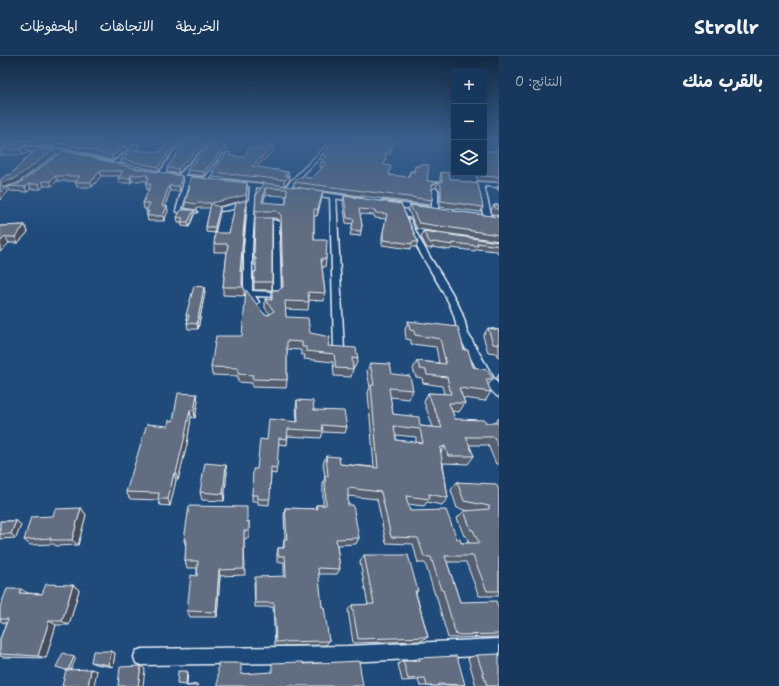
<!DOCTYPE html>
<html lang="ar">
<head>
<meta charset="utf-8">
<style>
	:root { --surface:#17385c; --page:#203f62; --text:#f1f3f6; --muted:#9eacbb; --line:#365272 }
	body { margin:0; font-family:"Shantell Sans","Playpen Sans Arabic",sans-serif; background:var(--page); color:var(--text); direction:rtl }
	.controls { position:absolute; right:12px; top:12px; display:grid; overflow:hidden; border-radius:4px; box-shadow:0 4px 16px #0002 }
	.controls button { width:36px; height:36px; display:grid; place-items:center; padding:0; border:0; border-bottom:1px solid var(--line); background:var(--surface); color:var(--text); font:20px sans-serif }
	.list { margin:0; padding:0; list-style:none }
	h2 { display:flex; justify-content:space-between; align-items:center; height:52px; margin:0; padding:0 16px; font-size:17px }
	h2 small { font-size:13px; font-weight:400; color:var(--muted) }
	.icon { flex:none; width:22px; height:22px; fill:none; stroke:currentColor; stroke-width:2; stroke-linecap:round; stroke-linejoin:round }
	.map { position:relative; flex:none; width:499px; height:630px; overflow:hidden; direction:ltr }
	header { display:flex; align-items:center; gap:24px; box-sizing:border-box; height:56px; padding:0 20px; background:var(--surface); border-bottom:1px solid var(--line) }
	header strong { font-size:19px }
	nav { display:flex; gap:22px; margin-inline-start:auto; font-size:14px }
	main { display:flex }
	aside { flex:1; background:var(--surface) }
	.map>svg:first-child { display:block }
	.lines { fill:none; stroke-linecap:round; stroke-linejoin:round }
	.minor-casing { stroke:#e8f1f8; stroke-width:3 }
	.tertiary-casing { stroke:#e8f1f8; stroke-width:3 }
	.minor { fill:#1f4a7a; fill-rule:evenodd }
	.tertiary { fill:#1f4a7a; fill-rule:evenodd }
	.wall { fill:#545e6f; stroke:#e8f1f8; fill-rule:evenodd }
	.shaded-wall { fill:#454c5a; stroke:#e8f1f8 }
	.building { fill:#626d81; stroke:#e8f1f8; fill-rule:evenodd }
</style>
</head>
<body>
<header>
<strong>Strollr</strong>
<nav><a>الخريطة</a><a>الاتجاهات</a><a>المحفوظات</a></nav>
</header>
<main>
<aside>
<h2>بالقرب منك<small>النتائج: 0</small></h2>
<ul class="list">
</ul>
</aside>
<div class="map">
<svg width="499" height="630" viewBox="0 0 499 630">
	<rect width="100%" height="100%" fill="#1f4a7a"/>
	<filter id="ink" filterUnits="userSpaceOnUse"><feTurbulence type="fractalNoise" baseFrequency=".025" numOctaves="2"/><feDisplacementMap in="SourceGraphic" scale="8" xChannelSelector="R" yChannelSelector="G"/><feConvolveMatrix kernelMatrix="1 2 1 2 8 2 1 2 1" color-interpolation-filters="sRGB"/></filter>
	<g filter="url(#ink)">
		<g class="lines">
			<g class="minor-casing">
				<path id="minor" d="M 24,84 L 30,84 L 12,91 L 0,99 L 0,96 L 8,89 Z
					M 187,84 L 191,84 L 179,96 L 163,120 L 159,120 L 158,119 L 175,94 Z
					M 213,84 L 217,84 L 182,122 L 178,122 L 178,120 Z
					M 135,88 L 139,89 C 133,96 122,109 112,109 L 112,107 L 125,98 Z
					M 326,90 L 330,91 L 288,134 L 284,134 L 284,132 Z
					M 223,99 L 227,100 L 208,125 L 204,125 L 204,123 Z
					M 188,120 L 191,122 L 182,153 L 196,155 L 197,156 C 192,159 181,158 176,155 L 185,122 Z
					M 253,127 L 256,129 L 252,192 L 252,235 L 273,236 L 273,168 L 258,168 L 255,166 C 260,163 274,163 279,166 L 281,239 L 277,241 L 255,240 L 259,246 L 255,249 L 252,248 L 244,237 L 244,192 L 248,149 C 239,151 222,158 214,153 L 249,145 L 250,129 Z
					M 435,132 L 438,134 L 438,155 L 435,157 L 432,155 L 432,134 Z
					M 333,138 L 336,140 L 344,294 L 339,297 L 334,294 L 330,140 Z
					M 405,162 L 410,163 C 418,182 429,200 440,217 C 451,236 464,254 467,276 L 493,321 L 499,329 L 499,341 C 488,337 464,289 457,276 C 456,254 443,236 432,217 C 422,200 411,182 404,163 Z
					M 499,583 L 499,599 L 347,606 L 142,609 L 136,607 L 134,601 L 136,595 L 142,593 L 347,590 Z"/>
			</g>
			<g class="tertiary-casing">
				<path id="tertiary" d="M 7,84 L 13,84 L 11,88 L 14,90 L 65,94 L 119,108 L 116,110 L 65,98 L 12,94 L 5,88 Z
					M 164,118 L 207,122 L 211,124 L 207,126 L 162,121 L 162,119 Z
					M 227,124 L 280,130 L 284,132 L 280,134 L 230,128 L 226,126 Z
					M 477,126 L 499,127 L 499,131 L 484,130 L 492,162 L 491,164 L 488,164 L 484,162 L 476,128 Z
					M 302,134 L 361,142 L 365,144 L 361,146 L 305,138 L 302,138 Z
					M 382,145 L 427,151 L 431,153 L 427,155 L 385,149 L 381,147 Z"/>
			</g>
			<use href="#minor" class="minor"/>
			<use href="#tertiary" class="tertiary"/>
		</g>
		<path class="wall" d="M 20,84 L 126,89 L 127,94 L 113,104 L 81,96 L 50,90 L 22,89 Z
			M 164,84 L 185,84 L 174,93 L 159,115 L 122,107 L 121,103 L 159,96 L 168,86 L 165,86 Z
			M 215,84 L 223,84 L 220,89 L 227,93 L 225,98 L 222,98 L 204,120 L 187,118 L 187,114 Z
			M 395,84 L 390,98 L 386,98 L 384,109 L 389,119 L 408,121 L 410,115 L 414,115 L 415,110 L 419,110 L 420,108 L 427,125 L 440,126 L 440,121 L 441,116 L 450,123 L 459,125 L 483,151 L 481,156 L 440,151 L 440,134 L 436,131 L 432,133 L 432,144 L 430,149 L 293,131 L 294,126 L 312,122 L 323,111 L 320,111 L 321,106 L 323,104 L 320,103 L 321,99 L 349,89 Z
			M 0,86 L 2,86 L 4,91 L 25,90 L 28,96 L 23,99 L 3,99 L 1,93 L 0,94 Z
			M 273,90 L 273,95 L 256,111 L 288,116 L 288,119 L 289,125 L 284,130 L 322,142 L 317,160 L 314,160 L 314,184 L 326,203 L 325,211 L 322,211 L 325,237 L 324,245 L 309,244 L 308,254 L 285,253 L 286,261 L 328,290 L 358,303 L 355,311 L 353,311 L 353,313 L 351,321 L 334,320 L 333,306 L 304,303 L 305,299 L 301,299 L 301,294 L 287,293 L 287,324 L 286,332 L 252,331 L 252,327 L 238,326 L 238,320 L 212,319 L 211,311 L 264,258 L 269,259 L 270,258 L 265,252 L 265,243 L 272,244 L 272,234 L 278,234 L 282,232 L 280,166 L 276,162 L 272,162 L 272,234 L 254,234 L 254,216 L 256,216 L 256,209 L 254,209 L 255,155 L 264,127 L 213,121 L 212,116 L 231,100 L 244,101 L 260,93 ZM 265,139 L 286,140 L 286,148 L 263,147 Z
			M 497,91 L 499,91 L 499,126 L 479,125 L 474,117 L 484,117 Z
			M 180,93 L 178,117 L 167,116 L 167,112 Z
			M 63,95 L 134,112 L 182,120 L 183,125 L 180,135 L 170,135 L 165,150 L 167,150 L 168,155 L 164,165 L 148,165 L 146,155 L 147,153 L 144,153 L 143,147 L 149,134 L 147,134 L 146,128 L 148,125 L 132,125 L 131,127 L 120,127 L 118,122 L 120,120 L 101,120 L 92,131 L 77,131 L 75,125 L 57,125 L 52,130 L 44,130 L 41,133 L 31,133 L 27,136 L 10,135 L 8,130 L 5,131 L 6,131 L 8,136 L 0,144 L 0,124 L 10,119 L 24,105 L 24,104 L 56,98 L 16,128 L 20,127 Z
			M 247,127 L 246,151 L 241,216 L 242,229 L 244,231 L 244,240 L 223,239 L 223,231 L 227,196 L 214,196 L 214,188 L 229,177 L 236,147 L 220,151 L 220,156 L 215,177 L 206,176 L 206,171 L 210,152 L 197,152 L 196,154 L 185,152 L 185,146 L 189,135 L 188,130 Z
			M 499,128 L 499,134 L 498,134 L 497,132 Z
			M 344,140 L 401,148 L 418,186 L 416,191 L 411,191 L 410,193 L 382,189 L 382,181 L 386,163 L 375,162 L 374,159 L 360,158 L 362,169 L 360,180 L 350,179 L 353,168 L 346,167 L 343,145 Z
			M 410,149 L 499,161 L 499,185 L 417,173 L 408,154 Z
			M 494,149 L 499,149 L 499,160 L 492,158 L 491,154 Z
			M 194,154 L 194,159 L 189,171 L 182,170 L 181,166 L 178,166 L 177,161 Z
			M 25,169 L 28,176 L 18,187 L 9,187 L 0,196 L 0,170 Z
			M 423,175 L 499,186 L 499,199 L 497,195 L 476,193 L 475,195 L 451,192 L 450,194 L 432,191 L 431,193 L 427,192 L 421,181 Z
			M 205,236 L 198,273 L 188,273 L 187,267 L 188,264 L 187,264 L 186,259 Z
			M 408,265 L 464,294 L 473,311 L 493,323 L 488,329 L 491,336 L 485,345 L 463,342 L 465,347 L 459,356 L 452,355 L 455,363 L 486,367 L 495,367 L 499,362 L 499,408 L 496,408 L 488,389 L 469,389 L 474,400 L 468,408 L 443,407 L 448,442 L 442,449 L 427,446 L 424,450 L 408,448 L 410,455 L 457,483 L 461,487 L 469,487 L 466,480 L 464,480 L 457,462 L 464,455 L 469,455 L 457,452 L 451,434 L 457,426 L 499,434 L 499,540 L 479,540 L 466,506 L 447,506 L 460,546 L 499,553 L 499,581 L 448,582 L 436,539 L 435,539 L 425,507 L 418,507 L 413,488 L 386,487 L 377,443 L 348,440 L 348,449 L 359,482 L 356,488 L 337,489 L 340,513 L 337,518 L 318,518 L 322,551 L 329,585 L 326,589 L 275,590 L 273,551 L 255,551 L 254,526 L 284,520 L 284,506 L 277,506 L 277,498 L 278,492 L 283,492 L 284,483 L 285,483 L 284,459 L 285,452 L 315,453 L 316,449 L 323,449 L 323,428 L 325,421 L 323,408 L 326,400 L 340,408 L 374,411 L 368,337 L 370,331 L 367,315 L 370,307 L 392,318 L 413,334 L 409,343 L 390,341 L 393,358 L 420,370 L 433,371 L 424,346 L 428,337 L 444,338 L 442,330 L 423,327 L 422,322 L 416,321 L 413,313 L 417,305 L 439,307 L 436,291 L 411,288 L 411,284 L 406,283 L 405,274 ZM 396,379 L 416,381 L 416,387 L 396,384 Z
			M 488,272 L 499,274 L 499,301 L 497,300 L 496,297 L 488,296 L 483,280 Z
			M 499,318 L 499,326 L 496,323 Z
			M 297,344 L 347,371 L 345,377 L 323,376 L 321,382 L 288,380 L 287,389 L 278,388 L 276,418 L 271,417 L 269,449 L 258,448 L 258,445 L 252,445 L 252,439 L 257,413 L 267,384 L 297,366 L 296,351 Z
			M 198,345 L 195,362 L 191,361 L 187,388 L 178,424 L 176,424 L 170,450 L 160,449 L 158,444 L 130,443 L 126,436 L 168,370 L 173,365 Z
			M 226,409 L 227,416 L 224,445 L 202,444 L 200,436 Z
			M 81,452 L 86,459 L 78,489 L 56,490 L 54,488 L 30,489 L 24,484 L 53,460 Z
			M 0,465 L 16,465 L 21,469 L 16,482 L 0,483 Z
			M 249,465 L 249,482 L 244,483 L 245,519 L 220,520 L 217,561 L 190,561 L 187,555 L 197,520 L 197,512 L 187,512 L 185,505 L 186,491 L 184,484 Z
			M 364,499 L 418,535 L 416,537 L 428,581 L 421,585 L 353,587 L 348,554 L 352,549 L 368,549 L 360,506 Z
			M 73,529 L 79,534 L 69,569 L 56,569 L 46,602 L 3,601 L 0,600 L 0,583 L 6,567 L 4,567 L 0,565 L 0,551 L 27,537 L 42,538 Z
			M 111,595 L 115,597 L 113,611 L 95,608 L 91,606 Z
			M 477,599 L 499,630 L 476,630 L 468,602 Z
			M 419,602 L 465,629 L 460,630 L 420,630 L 418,624 L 402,625 L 398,608 L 403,605 L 414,605 Z"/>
		<path class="shaded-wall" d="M 3,84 L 6,84 L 4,87 Z
			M 13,84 L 20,84 L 14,86 Z
			M 107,84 L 113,84 L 105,92 L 104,88 Z
			M 180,84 L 185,84 L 174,93 L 159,115 L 158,111 L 174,89 Z
			M 207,84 L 211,84 L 178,117 L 178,113 Z
			M 221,84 L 223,84 L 218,93 L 218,89 Z
			M 2,86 L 4,91 L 0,94 L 0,88 Z
			M 126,89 L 127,94 L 113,104 L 112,100 Z
			M 226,89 L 227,93 L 225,98 L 222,98 L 204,120 L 204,116 L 222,94 Z
			M 25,90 L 28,96 L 23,99 L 21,93 Z
			M 273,90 L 273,95 L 252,115 L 252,110 Z
			M 54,94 L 56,98 L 16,128 L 2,132 L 0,127 Z
			M 100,115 L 101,120 L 92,131 L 91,126 Z
			M 288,116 L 288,121 L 290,120 L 289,125 L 284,130 L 285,119 Z
			M 131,119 L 132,125 L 131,127 L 130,122 Z
			M 55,120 L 57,125 L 52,130 L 50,125 Z
			M 182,120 L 183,125 L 180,135 L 179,130 Z
			M 42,125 L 44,130 L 41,133 L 39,128 Z
			M 438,126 L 436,131 L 430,134 L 432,129 Z
			M 247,127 L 246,151 L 241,224 L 240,216 L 246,144 L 213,152 L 212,147 Z
			M 29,128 L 31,133 L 27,136 L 25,131 Z
			M 169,130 L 170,135 L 163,155 L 162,150 Z
			M 6,131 L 8,136 L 0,144 L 0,137 Z
			M 265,132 L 265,139 L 262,154 L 262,146 Z
			M 323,135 L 322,142 L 317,160 L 318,153 Z
			M 167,150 L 168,155 L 164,165 L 163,160 Z
			M 220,151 L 220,156 L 215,177 L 215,171 Z
			M 194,154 L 194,159 L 189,171 L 188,166 Z
			M 25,169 L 28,176 L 18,187 L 15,181 Z
			M 5,181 L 9,187 L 0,196 L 0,186 Z
			M 204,231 L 205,236 L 198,273 L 197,268 Z
			M 197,338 L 198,345 L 195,362 L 194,354 Z
			M 190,354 L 191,361 L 187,388 L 178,424 L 176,417 Z
			M 445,390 L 440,398 L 440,392 Z
			M 226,409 L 227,416 L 224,445 L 223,438 Z
			M 174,417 L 176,424 L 170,450 L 168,443 Z
			M 81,452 L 86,459 L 78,489 L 72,484 Z
			M 16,465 L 21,469 L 16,482 L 11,478 Z
			M 219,514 L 220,520 L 217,561 L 216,556 Z
			M 73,529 L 79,534 L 69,569 L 62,565 Z
			M 21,533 L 29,538 L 19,537 Z
			M 49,565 L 56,569 L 46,602 L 38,600 Z
			M 111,595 L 115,597 L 113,611 L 109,609 Z
			M 74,601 L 76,602 L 70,616 L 68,615 Z
			M 141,610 L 145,613 L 143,630 L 138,630 Z
			M 91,613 L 97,615 L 94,630 L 88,630 Z
			M 187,615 L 188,616 L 187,629 L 186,629 Z"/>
		<path class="building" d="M 20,84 L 107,84 L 104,88 L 126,89 L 112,100 L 80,91 L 48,86 Z
			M 170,84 L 180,84 L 174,89 L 158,111 L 121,103 L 133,94 L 159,96 Z
			M 189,84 L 207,84 L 178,113 L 167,112 L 180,93 Z
			M 215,84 L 221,84 L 218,89 L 226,89 L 224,94 L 222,94 L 204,116 L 187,114 Z
			M 353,84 L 395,84 L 391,94 L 387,93 L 384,109 L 391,110 L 389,119 L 409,121 L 410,115 L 414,116 L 415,110 L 419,111 L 420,108 L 429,109 L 427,125 L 438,126 L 432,129 L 432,144 L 294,126 L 299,121 L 312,122 L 327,107 L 321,106 L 327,100 L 321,99 L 333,87 L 349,89 Z
			M 8,88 L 25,90 L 21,93 L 1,93 Z
			M 263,89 L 273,90 L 252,110 L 288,116 L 285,119 L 290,120 L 285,124 L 212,116 L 228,96 L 231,96 L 230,100 L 244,101 L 248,92 L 260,93 Z
			M 497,91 L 499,91 L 499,121 L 481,120 L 479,117 L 484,117 L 484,94 L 499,96 Z
			M 37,93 L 54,94 L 14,123 L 0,127 L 0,124 L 7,119 L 10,119 L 25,104 L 24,104 Z
			M 63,95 L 78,98 L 134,112 L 182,120 L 179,130 L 169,130 L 162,150 L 167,150 L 163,160 L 147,160 L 149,155 L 146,155 L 150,147 L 143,147 L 151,128 L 146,128 L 149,122 L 147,122 L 148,119 L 131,119 L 130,122 L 118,122 L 123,115 L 100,115 L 91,126 L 75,126 L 80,120 L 55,120 L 50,125 L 42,125 L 39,128 L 29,128 L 25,131 L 8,130 L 20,127 Z
			M 441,116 L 449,117 L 450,123 L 458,123 L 459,125 L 478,128 L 483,151 L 441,145 L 441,129 L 438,126 L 442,126 Z
			M 191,121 L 247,127 L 246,139 L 212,147 L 213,149 L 220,151 L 215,171 L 206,171 L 211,147 L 197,147 L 196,148 L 185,146 L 190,130 L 188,130 Z
			M 264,127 L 323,135 L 318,153 L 314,153 L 314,184 L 327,184 L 326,203 L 321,203 L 325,237 L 308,236 L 309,246 L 285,245 L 286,261 L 308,262 L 310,277 L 330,281 L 328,290 L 356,292 L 358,303 L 352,302 L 353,313 L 336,312 L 334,298 L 306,295 L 306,291 L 302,291 L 302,286 L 287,285 L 287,324 L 252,323 L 253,319 L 238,318 L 238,312 L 211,311 L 216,280 L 242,280 L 246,234 L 264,258 L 269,259 L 274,255 L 265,243 L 272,244 L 272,234 L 278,234 L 283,231 L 281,159 L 276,155 L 255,155 L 256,140 ZM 265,132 L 287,133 L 286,148 L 262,146 Z
			M 0,128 L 3,131 L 6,131 L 0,137 Z
			M 344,140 L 401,148 L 418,186 L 412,186 L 412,188 L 383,184 L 383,176 L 387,158 L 376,157 L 375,154 L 359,153 L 362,169 L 361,175 L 351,174 L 354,163 L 347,162 Z
			M 246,144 L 240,216 L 242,216 L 242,229 L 244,231 L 223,231 L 228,188 L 214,188 L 215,177 L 229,177 L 236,147 Z
			M 410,149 L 499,161 L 499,179 L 419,167 Z
			M 494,149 L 499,149 L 499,154 L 495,152 Z
			M 181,154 L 194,154 L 188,166 L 181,166 L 183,162 L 177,161 Z
			M 255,162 L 272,162 L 272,226 L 254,226 L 254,216 L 256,216 L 256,202 L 254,202 Z
			M 25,169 L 15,181 L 5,181 L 0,186 L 0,170 Z
			M 423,175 L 499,186 L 499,190 L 477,187 L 478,190 L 453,187 L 453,189 L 433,186 L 433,187 L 430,187 Z
			M 194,230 L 204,231 L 197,268 L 187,267 L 189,259 L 186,259 Z
			M 408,265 L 458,271 L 464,294 L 468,294 L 473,311 L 487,314 L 493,323 L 486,323 L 491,336 L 459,332 L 465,347 L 449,347 L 455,363 L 485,364 L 486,367 L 499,367 L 499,391 L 494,381 L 466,381 L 474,400 L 448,400 L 445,390 L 440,392 L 448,442 L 429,438 L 430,443 L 406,440 L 410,455 L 446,454 L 457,483 L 460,483 L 461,487 L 479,487 L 473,474 L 471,474 L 464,455 L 489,453 L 489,450 L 464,445 L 457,426 L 496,428 L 499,434 L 499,535 L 487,535 L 473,500 L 445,500 L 460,546 L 496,545 L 499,553 L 499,578 L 456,579 L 443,534 L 441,534 L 431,501 L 424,501 L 418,482 L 391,481 L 381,436 L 348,432 L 348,449 L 353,449 L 359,482 L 336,483 L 340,513 L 318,512 L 322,551 L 324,551 L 329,585 L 276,586 L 274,547 L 255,547 L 255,521 L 286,520 L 285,500 L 278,500 L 278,492 L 284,492 L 284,483 L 287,483 L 285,452 L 317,453 L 316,449 L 326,449 L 325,420 L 328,420 L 326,400 L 339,401 L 340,408 L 378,412 L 371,329 L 374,329 L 370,307 L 390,308 L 392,318 L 410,320 L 413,334 L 389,332 L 393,358 L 419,361 L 420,370 L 442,372 L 428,337 L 451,338 L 447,321 L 427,319 L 426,314 L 420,313 L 417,305 L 446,308 L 440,283 L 415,279 L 414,275 L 410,274 ZM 394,370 L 420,373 L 423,387 L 396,384 Z
			M 488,272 L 499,274 L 499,289 L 493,288 Z
			M 178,337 L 197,338 L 194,354 L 190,354 L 185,380 L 176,417 L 174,417 L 168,443 L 158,443 L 159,437 L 126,436 L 147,368 L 168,370 L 169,364 L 173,365 Z
			M 297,344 L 313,345 L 314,354 L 344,355 L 347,371 L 322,369 L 323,375 L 288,373 L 287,383 L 279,382 L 277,412 L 271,411 L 270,443 L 258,443 L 258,439 L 252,439 L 253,413 L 257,413 L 260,383 L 267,384 L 269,363 L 298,366 Z
			M 205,407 L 226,409 L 223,438 L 200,436 Z
			M 189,450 L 247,451 L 247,466 L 249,465 L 249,475 L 244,475 L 244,513 L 219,514 L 216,556 L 187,555 L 191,519 L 197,520 L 198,505 L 185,505 L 186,484 L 184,484 Z
			M 81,452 L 72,484 L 50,484 L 51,482 L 24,484 L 31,461 L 53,460 L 55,453 Z
			M 0,465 L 16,465 L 11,478 L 0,478 Z
			M 364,499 L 408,499 L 418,535 L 415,535 L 428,581 L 358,583 L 352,549 L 374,548 Z
			M 46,528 L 73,529 L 62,565 L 49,565 L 38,600 L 0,598 L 0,583 L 8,563 L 0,563 L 0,551 L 7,533 L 21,533 L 19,537 L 42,538 Z
			M 93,595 L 111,595 L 109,609 L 91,606 Z
			M 63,597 L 74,601 L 68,614 L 66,614 L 56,611 Z
			M 499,598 L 499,630 L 487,630 L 477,599 Z
			M 457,600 L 465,629 L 438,628 L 438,630 L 427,630 L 425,622 L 408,623 L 403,605 L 420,605 L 419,602 Z
			M 359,605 L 363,630 L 218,630 L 218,607 L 241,607 L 241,618 L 272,616 L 272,607 L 303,606 L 303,608 Z
			M 141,610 L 138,630 L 118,630 L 120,611 Z
			M 91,613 L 88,630 L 62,630 L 66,614 Z
			M 178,615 L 187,615 L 186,629 L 177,628 Z
			M 197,628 L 198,630 L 186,630 Z"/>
	</g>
	<linearGradient id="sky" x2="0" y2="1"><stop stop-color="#112943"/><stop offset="0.49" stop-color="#3c608d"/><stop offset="1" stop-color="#3c608d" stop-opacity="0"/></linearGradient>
	<rect width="499" height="172" fill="url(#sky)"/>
</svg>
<div class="controls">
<button>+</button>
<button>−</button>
<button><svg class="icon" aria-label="layers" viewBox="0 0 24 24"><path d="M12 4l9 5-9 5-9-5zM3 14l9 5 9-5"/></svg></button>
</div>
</div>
</main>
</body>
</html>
